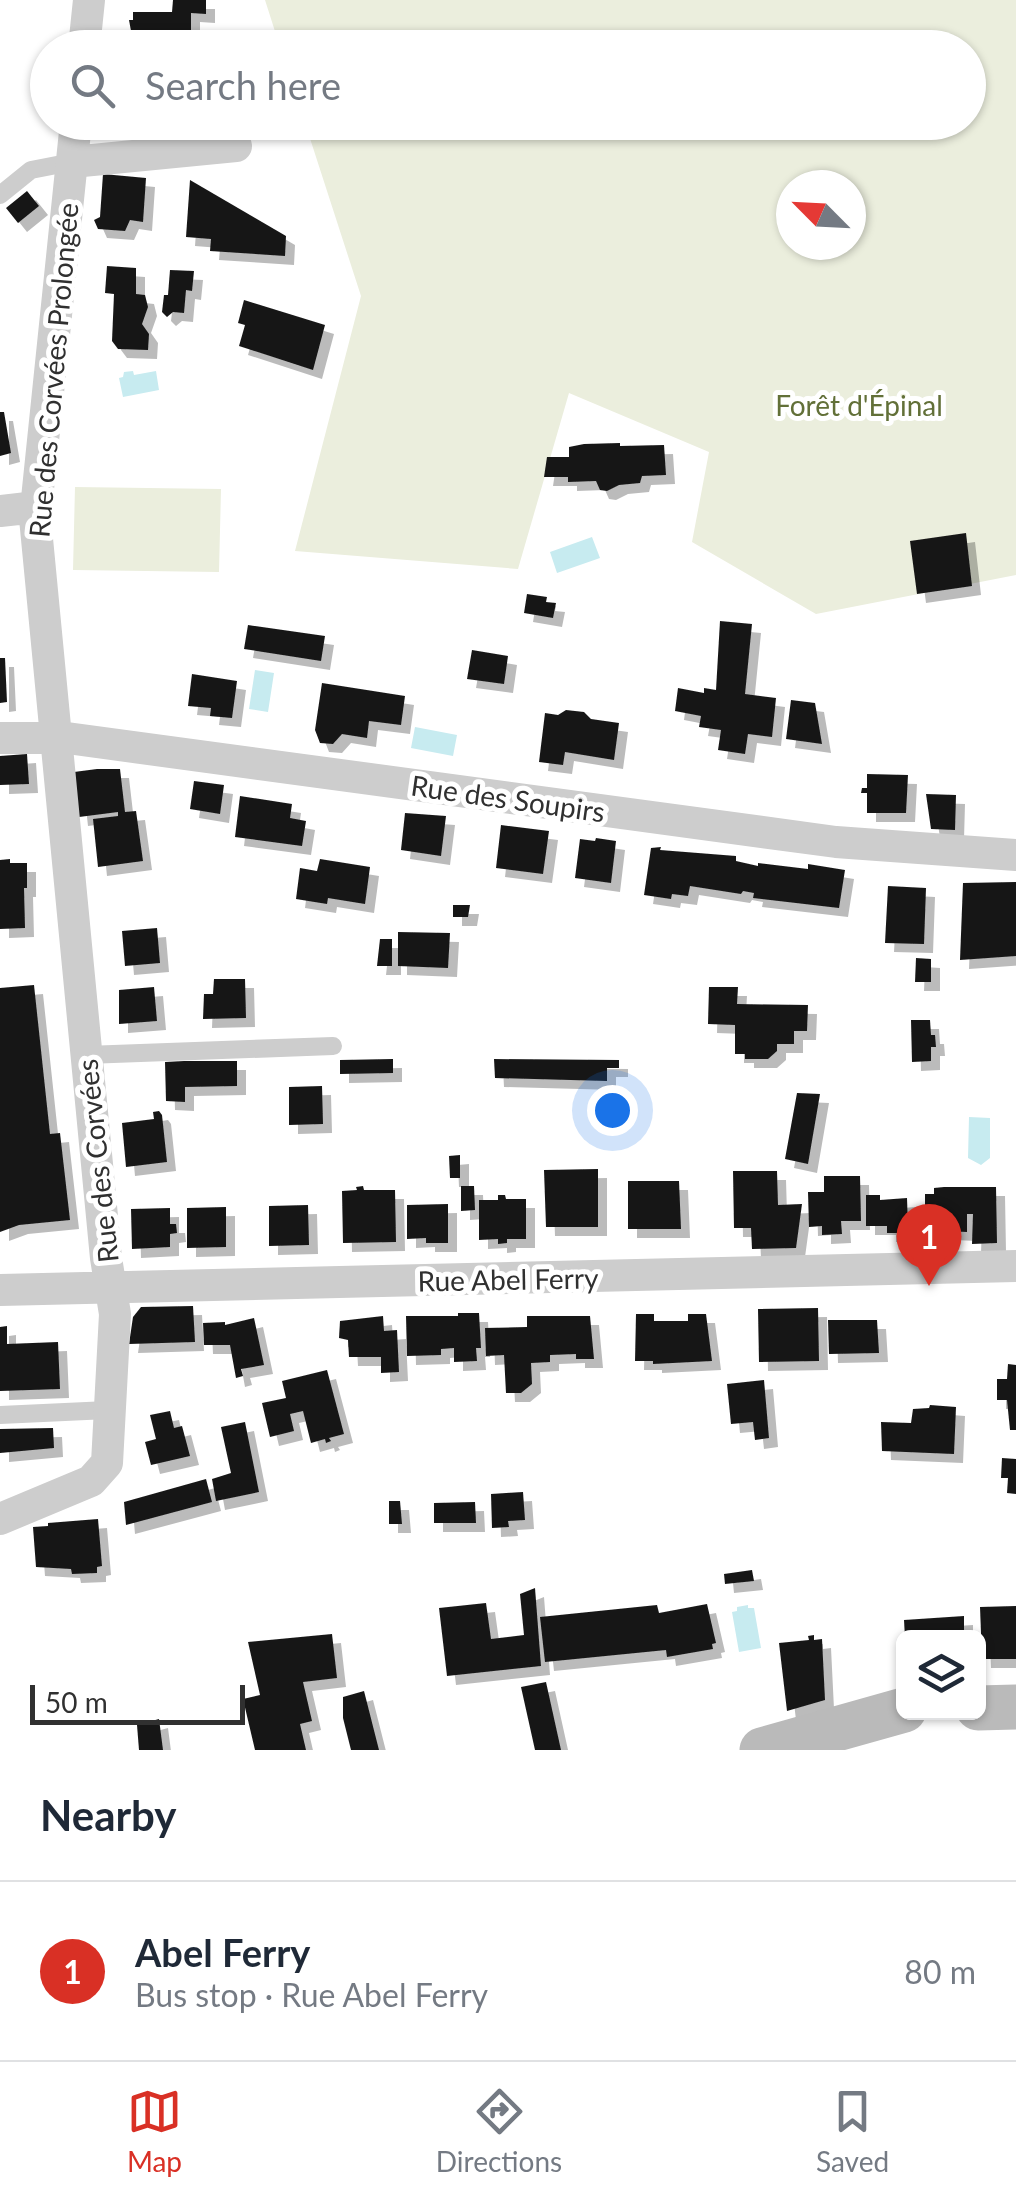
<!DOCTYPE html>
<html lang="en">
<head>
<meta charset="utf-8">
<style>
	:root { --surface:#fff; --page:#f2f2f3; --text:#1f2937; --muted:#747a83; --line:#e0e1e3; --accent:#d93025 }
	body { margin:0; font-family:Lato,sans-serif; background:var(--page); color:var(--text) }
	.controls { position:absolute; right:30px; bottom:30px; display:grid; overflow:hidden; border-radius:15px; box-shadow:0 2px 8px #0004 }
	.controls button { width:90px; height:90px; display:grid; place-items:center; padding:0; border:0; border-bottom:2px solid var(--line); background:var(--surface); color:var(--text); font:50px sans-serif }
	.compass { position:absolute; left:776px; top:170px; width:90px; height:90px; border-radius:50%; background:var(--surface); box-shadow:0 2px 8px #0004; rotate:294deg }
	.scale { position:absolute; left:30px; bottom:25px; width:215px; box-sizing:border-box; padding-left:10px; border:5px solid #303030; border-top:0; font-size:28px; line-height:35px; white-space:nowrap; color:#303030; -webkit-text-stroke:8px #fff; paint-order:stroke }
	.you { position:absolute; left:612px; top:1110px; width:35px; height:35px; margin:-25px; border:8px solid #fff; border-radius:50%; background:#1a73e8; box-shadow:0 0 0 15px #1a73e833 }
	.badge { display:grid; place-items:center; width:65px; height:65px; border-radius:50%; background:var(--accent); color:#fff; font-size:32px; font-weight:700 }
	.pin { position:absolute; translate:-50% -82px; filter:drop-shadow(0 2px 5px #0008) }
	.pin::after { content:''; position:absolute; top:52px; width:35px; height:30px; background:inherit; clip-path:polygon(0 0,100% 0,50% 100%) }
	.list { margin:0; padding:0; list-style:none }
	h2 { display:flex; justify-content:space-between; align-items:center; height:130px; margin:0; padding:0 40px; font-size:42px }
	h2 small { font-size:32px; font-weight:400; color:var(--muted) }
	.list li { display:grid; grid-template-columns:65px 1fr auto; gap:30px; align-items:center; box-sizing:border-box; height:180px; padding:0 40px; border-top:2px solid var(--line) }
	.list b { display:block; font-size:38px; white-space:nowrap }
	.list p { margin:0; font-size:32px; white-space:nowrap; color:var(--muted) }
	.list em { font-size:32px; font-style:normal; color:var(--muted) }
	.icon { flex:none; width:55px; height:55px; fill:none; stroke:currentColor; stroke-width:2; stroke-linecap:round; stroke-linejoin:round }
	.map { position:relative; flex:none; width:1016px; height:1750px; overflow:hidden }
	.search { position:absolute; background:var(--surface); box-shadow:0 2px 8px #0004; left:30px; right:30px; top:30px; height:110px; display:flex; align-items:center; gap:25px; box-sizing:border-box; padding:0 35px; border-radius:55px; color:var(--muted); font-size:38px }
	.sheet { height:310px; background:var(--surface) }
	nav { display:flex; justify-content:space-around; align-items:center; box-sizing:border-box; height:140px; border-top:2px solid var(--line); background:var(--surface); font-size:28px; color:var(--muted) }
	nav a { display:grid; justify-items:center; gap:5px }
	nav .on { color:var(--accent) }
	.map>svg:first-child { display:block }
	.green { fill:#ebeedd; fill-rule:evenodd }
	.water { fill:#c7ebf0 }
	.building { fill:#171717; filter:url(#shadow) }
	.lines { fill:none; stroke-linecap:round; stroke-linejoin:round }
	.lane { stroke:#cdcdcd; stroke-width:18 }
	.street { stroke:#cdcdcd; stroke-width:32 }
	.secondary { stroke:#bababa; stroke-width:45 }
	.labels { text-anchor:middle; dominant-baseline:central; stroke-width:10; stroke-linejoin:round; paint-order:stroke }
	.street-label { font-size:28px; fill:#303030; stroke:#fff }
	.park-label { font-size:28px; fill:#627038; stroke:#fff }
</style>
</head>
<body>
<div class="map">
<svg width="1016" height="1750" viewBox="0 0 1016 1750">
	<defs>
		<filter id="shadow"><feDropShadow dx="9" dy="9" stdDeviation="0" flood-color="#0004"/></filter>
	</defs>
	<rect width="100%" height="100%" fill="#fff"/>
	<path class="green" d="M 265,0 L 1016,0 L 1016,575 L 816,614 L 692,542 L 709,452 L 569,393 L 518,569 L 295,551 L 361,296 L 305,123 L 968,122 L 968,48 L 280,47 ZM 791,185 L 851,185 L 851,245 L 791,245 Z
		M 75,487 L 221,489 L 219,572 L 73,570 Z"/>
	<path class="water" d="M 133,371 L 134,375 L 156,371 L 159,390 L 123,397 L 119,378 L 123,377 L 124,372 Z
		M 592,537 L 600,558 L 557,573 L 550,552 Z
		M 255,670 L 274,673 L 268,712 L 249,709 Z
		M 415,727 L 457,735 L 453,756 L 411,748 Z
		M 969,1117 L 990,1118 L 990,1158 L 981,1165 L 968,1158 Z
		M 748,1605 L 748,1608 L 754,1608 L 761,1648 L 739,1652 L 732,1612 L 737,1611 L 737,1607 Z"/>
	<path class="building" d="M 173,0 L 206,0 L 206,14 L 191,13 L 191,42 L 133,42 L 129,20 L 133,20 L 133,12 L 172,12 Z
		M 191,122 L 241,122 L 238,133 L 191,135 Z
		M 103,174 L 146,178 L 143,222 L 130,220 L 125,231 L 98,229 L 94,220 L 100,217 Z
		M 190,180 L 286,236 L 285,256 L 210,251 L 211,239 L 186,237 Z
		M 27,191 L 39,206 L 18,223 L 6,208 Z
		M 107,266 L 136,268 L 136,294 L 145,295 L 148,307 L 142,324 L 149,334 L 148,350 L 118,349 L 112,341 L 114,294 L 105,293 Z
		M 170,270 L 194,271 L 192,291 L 186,290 L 184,313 L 173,312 L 167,317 L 162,312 L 164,295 L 168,295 Z
		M 244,300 L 325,325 L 313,370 L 239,346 L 245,325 L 238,323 Z
		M 0,412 L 4,412 L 11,453 L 0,456 Z
		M 620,443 L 620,446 L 664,445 L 666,475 L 642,476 L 640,483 L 619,485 L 607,491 L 600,490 L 596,481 L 568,482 L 568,477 L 544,477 L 547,457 L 569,457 L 569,447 L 584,444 Z
		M 966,533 L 972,586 L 917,594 L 910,541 Z
		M 527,594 L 547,597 L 546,602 L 556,603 L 553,618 L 524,613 Z
		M 720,621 L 752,624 L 745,694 L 776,698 L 772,737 L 748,734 L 745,754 L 718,750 L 721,730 L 699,727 L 701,716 L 675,711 L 678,688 L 704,693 L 704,688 L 716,690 Z
		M 248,625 L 325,636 L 321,661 L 244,649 Z
		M 472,650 L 508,656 L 504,684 L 467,679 Z
		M 0,658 L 5,658 L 7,702 L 0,703 Z
		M 192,674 L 237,681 L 232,718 L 210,716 L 211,708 L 188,706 Z
		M 322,683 L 405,696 L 401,725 L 369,721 L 367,738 L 342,734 L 333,744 L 320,743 L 315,730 Z
		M 791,700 L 815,703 L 822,744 L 786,739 Z
		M 566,710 L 584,712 L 591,719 L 619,723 L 614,760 L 565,752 L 563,765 L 539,762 L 545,713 L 558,715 Z
		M 27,754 L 29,784 L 0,785 L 0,756 Z
		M 97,769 L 120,769 L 125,812 L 136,811 L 143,861 L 98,867 L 93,819 L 118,816 L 118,812 L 79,817 L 74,772 Z
		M 867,774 L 908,775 L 906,813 L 867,813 L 867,793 L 861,793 L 862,788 L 867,788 Z
		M 194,781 L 224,785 L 220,814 L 190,809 Z
		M 926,794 L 956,795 L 955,830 L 931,829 Z
		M 240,796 L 292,804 L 290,818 L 306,821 L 302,846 L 235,837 Z
		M 405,813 L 446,816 L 441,856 L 401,850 Z
		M 501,825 L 549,831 L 543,874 L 496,868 Z
		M 596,838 L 616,841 L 611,883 L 575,878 L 580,839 L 595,841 Z
		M 661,847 L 660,850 L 736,856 L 736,861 L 758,866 L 758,863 L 808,869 L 808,864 L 845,870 L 839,908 L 753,898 L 754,893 L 743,891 L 741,894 L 690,886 L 688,896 L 672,894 L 671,899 L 644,895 L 651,848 Z
		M 10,859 L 10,863 L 27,863 L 27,888 L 24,888 L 25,928 L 0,929 L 0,860 Z
		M 320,859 L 370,867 L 365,904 L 328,898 L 327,904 L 296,899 L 300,868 L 317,871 Z
		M 1016,882 L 1016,956 L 960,960 L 963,883 Z
		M 888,886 L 926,888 L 924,944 L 885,943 Z
		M 453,905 L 470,905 L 468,917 L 453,917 Z
		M 157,928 L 160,963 L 125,966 L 122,931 Z
		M 398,932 L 450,933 L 448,968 L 398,966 Z
		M 380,939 L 392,939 L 392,966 L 377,966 Z
		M 916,958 L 931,959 L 931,982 L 915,982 Z
		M 214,979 L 245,979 L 246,1018 L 203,1019 L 204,994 L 213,994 Z
		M 34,985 L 50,1134 L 60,1133 L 70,1220 L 19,1225 L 0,1232 L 0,988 Z
		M 154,987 L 157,1021 L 119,1024 L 119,990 Z
		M 709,987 L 738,987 L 737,1004 L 808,1005 L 807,1031 L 794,1031 L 794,1044 L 777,1044 L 777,1051 L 768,1059 L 745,1059 L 745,1054 L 735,1054 L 735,1025 L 708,1024 Z
		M 911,1020 L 930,1020 L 931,1035 L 935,1035 L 936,1047 L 931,1047 L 931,1061 L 912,1062 Z
		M 393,1059 L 393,1073 L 340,1074 L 340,1060 Z
		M 494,1059 L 619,1060 L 619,1068 L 607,1068 L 607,1081 L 495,1078 Z
		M 184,1061 L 237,1061 L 237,1086 L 185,1087 L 185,1102 L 166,1101 L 165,1062 Z
		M 322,1086 L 323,1124 L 289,1125 L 289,1087 Z
		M 797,1093 L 820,1094 L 808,1164 L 785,1159 Z
		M 159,1111 L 162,1115 L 167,1162 L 126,1167 L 122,1123 L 154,1119 L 153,1112 Z
		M 460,1155 L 460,1178 L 450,1178 L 449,1156 Z
		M 598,1169 L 598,1227 L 546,1227 L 544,1170 Z
		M 733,1171 L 777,1171 L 778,1205 L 802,1204 L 796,1248 L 752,1249 L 751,1228 L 734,1228 Z
		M 824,1176 L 860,1176 L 861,1221 L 841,1221 L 842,1234 L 822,1235 L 822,1226 L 809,1227 L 808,1192 L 824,1192 Z
		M 628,1181 L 679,1181 L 681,1229 L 628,1229 Z
		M 363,1186 L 364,1190 L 395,1190 L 396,1242 L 343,1243 L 342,1191 L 357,1190 L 356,1187 Z
		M 461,1186 L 474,1186 L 475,1210 L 461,1211 Z
		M 944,1187 L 996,1187 L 997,1243 L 972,1244 L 973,1214 L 967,1214 L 967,1232 L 925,1230 L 925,1194 L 934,1194 L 934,1188 Z
		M 498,1195 L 505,1195 L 506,1199 L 526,1199 L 526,1239 L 507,1239 L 507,1243 L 498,1244 L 498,1239 L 479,1240 L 479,1200 L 498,1200 Z
		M 866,1195 L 880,1195 L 880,1200 L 907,1198 L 908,1228 L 917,1228 L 918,1245 L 904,1246 L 905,1233 L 887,1233 L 887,1226 L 866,1226 Z
		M 448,1204 L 448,1243 L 426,1243 L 426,1238 L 407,1239 L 407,1205 Z
		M 308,1205 L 309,1245 L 269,1246 L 269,1206 Z
		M 226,1207 L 226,1247 L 187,1248 L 187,1208 Z
		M 170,1208 L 170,1224 L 176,1224 L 177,1233 L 170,1234 L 170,1247 L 132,1249 L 131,1209 Z
		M 193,1306 L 195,1342 L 129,1344 L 133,1317 L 141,1307 Z
		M 818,1308 L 819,1361 L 759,1362 L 758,1309 Z
		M 458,1313 L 479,1313 L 481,1348 L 476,1348 L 477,1361 L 454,1362 L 454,1348 L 441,1349 L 441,1355 L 407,1356 L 406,1316 L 458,1316 Z
		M 636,1314 L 654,1314 L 654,1321 L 688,1321 L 688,1314 L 706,1314 L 712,1361 L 653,1364 L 653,1361 L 635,1361 Z
		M 383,1316 L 384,1331 L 397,1330 L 399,1372 L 381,1373 L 381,1357 L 349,1357 L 348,1340 L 339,1338 L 340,1321 Z
		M 527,1316 L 590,1316 L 594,1359 L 576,1359 L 576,1354 L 550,1355 L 550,1362 L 531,1363 L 532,1384 L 521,1393 L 506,1393 L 504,1355 L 486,1356 L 485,1328 L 527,1327 Z
		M 254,1318 L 264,1365 L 241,1369 L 243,1376 L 236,1378 L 230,1345 L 204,1345 L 203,1323 L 225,1322 L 225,1325 Z
		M 828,1320 L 877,1320 L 879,1353 L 829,1354 Z
		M 7,1326 L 7,1344 L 58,1342 L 60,1389 L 0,1391 L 0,1327 Z
		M 1008,1364 L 1016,1365 L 1016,1430 L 1010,1430 L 1007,1400 L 997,1400 L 997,1379 L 1007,1379 Z
		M 327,1370 L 344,1434 L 329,1438 L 331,1441 L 326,1443 L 325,1439 L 311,1443 L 303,1411 L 290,1414 L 294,1431 L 270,1437 L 262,1403 L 286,1398 L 282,1381 Z
		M 764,1380 L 769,1438 L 755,1440 L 753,1422 L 731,1424 L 727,1384 Z
		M 930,1405 L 956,1407 L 954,1454 L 882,1451 L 881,1422 L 911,1423 L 913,1409 L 929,1408 Z
		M 170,1411 L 174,1428 L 182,1426 L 190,1456 L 151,1465 L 145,1442 L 156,1439 L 150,1415 Z
		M 245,1422 L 259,1492 L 216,1501 L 212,1479 L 231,1473 L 221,1427 Z
		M 53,1428 L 54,1448 L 0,1453 L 0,1429 Z
		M 1002,1458 L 1016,1459 L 1016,1494 L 1007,1493 L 1008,1478 L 1001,1478 Z
		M 206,1479 L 212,1502 L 126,1525 L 124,1502 Z
		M 523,1492 L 525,1520 L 508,1521 L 509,1527 L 492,1528 L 491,1494 Z
		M 389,1501 L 400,1501 L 402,1524 L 389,1524 Z
		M 475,1502 L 476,1523 L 434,1523 L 434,1503 Z
		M 98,1519 L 102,1566 L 97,1567 L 97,1573 L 72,1574 L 71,1569 L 36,1567 L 33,1527 L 48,1526 L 48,1523 Z
		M 752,1570 L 754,1581 L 725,1584 L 724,1574 Z
		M 535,1588 L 541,1666 L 447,1676 L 439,1608 L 486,1603 L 491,1639 L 524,1635 L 520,1594 Z
		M 707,1604 L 716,1643 L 712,1644 L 713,1649 L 667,1657 L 666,1650 L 545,1662 L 540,1617 L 657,1605 L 659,1613 Z
		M 1016,1606 L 1016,1659 L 982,1659 L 980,1607 Z
		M 964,1616 L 964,1638 L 905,1638 L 904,1620 Z
		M 332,1634 L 337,1678 L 303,1682 L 312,1721 L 300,1724 L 306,1750 L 255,1750 L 243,1699 L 260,1695 L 248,1642 Z
		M 814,1635 L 814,1640 L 822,1639 L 825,1700 L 787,1711 L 779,1643 L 809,1640 L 808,1636 Z
		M 546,1682 L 561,1750 L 535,1750 L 521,1687 Z
		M 364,1691 L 379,1750 L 351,1750 L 343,1718 L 343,1697 Z
		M 159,1719 L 163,1750 L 139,1750 L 137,1725 Z"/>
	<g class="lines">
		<path class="lane" d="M 0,195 L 31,170 L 72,162
			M 86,1055 L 333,1046
			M 0,1415 L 108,1410"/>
		<path class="street" d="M 84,48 L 89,0
			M 72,162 L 236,146
			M 0,511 L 36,507
			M 0,738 L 67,738 L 836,842 L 1016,855
			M 0,1290 L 1016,1266
			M 0,1519 L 91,1481 L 107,1463 L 115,1314 L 106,1258 L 35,518 L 76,122"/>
		<path class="secondary" d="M 978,1708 L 1016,1707
			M 762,1750 L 904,1710"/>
	</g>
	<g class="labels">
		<g class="street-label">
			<text transform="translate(53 370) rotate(-85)">Rue des Corvées Prolongée</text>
			<text transform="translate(508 798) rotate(8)">Rue des Soupirs</text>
			<text transform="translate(97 1161) rotate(-96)">Rue des Corvées</text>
			<text transform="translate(508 1279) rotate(-1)">Rue Abel Ferry</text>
		</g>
		<g class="park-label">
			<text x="859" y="405">Forêt d'Épinal</text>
		</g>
	</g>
</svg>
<div class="controls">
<button><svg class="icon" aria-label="layers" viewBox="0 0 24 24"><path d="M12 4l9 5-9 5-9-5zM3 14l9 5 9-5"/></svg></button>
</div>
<svg class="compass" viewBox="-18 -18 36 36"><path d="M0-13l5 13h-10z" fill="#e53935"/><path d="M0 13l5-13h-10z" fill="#747a83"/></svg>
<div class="scale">50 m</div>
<div class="you"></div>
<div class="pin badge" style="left:929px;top:1286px">1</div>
<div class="search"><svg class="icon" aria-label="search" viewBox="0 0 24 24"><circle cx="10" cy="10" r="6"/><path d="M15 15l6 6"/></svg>Search here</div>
</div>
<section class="sheet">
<h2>Nearby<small></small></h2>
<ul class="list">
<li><span class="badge">1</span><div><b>Abel Ferry</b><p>Bus stop · Rue Abel Ferry</p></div><em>80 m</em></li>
</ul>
</section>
<nav>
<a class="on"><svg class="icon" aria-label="map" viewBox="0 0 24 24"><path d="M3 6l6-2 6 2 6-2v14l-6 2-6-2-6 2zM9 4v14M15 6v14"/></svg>Map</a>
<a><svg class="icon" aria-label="directions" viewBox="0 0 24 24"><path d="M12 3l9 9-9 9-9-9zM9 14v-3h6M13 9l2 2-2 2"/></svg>Directions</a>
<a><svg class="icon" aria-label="saved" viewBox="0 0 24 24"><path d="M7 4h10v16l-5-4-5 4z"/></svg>Saved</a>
</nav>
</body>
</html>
